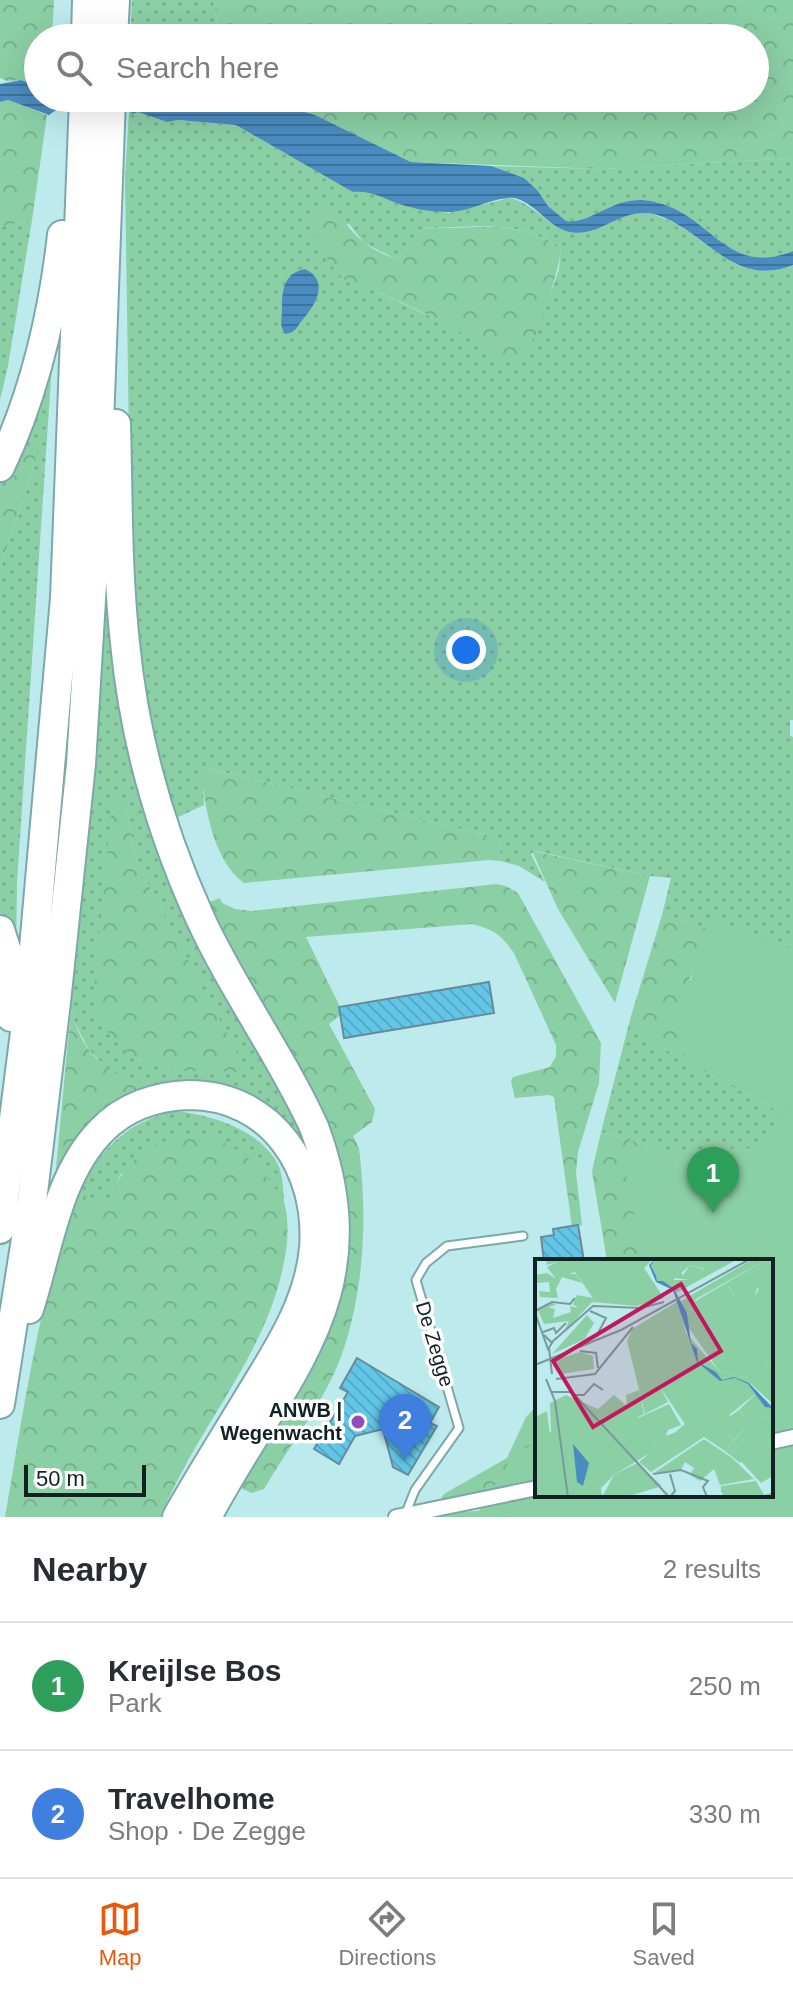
<!DOCTYPE html>
<html lang="en">
<head>
<meta charset="utf-8">
<style>
	:root { --surface:#fff; --page:#f7f7f7; --text:#2b2b33; --muted:#7c7c81; --line:#e1e1e2; --accent:#ea580c }
	body { margin:0; font-family:Helvetica,sans-serif; background:var(--page); color:var(--text) }
	.scale { position:absolute; left:24px; bottom:20px; width:122px; box-sizing:border-box; padding-left:8px; border:4px solid #112223; border-top:0; font-size:22px; line-height:28px; white-space:nowrap; color:#112223; -webkit-text-stroke:6px #fff; paint-order:stroke }
	.you { position:absolute; left:466px; top:650px; width:28px; height:28px; margin:-20px; border:6px solid #fff; border-radius:50%; background:#1a73e8; box-shadow:0 0 0 12px #1a73e833 }
	.badge { display:grid; place-items:center; width:52px; height:52px; border-radius:50%; background:var(--accent); color:#fff; font-size:26px; font-weight:700 }
	.pin { position:absolute; translate:-50% -66px; filter:drop-shadow(0 2px 4px #0008) }
	.pin::after { content:''; position:absolute; top:42px; width:28px; height:24px; background:inherit; clip-path:polygon(0 0,100% 0,50% 100%) }
	.list { margin:0; padding:0; list-style:none }
	h2 { display:flex; justify-content:space-between; align-items:center; height:104px; margin:0; padding:0 32px; font-size:34px }
	h2 small { font-size:26px; font-weight:400; color:var(--muted) }
	.list li { display:grid; grid-template-columns:52px 1fr auto; gap:24px; align-items:center; box-sizing:border-box; height:128px; padding:0 32px; border-top:2px solid var(--line) }
	.list b { display:block; font-size:30px; white-space:nowrap }
	.list p { margin:0; font-size:26px; white-space:nowrap; color:var(--muted) }
	.list em { font-size:26px; font-style:normal; color:var(--muted) }
	.icon { flex:none; width:44px; height:44px; fill:none; stroke:currentColor; stroke-width:2; stroke-linecap:round; stroke-linejoin:round }
	.map { position:relative; flex:none; width:793px; height:1517px; overflow:hidden }
	.search { position:absolute; background:var(--surface); box-shadow:0 8px 32px #0002; left:24px; right:24px; top:24px; height:88px; display:flex; align-items:center; gap:20px; box-sizing:border-box; padding:0 28px; border-radius:44px; color:var(--muted); font-size:30px }
	.sheet { height:360px; background:var(--surface) }
	nav { display:flex; justify-content:space-around; align-items:center; box-sizing:border-box; height:112px; border-top:2px solid var(--line); background:var(--surface); font-size:22px; color:var(--muted) }
	nav a { display:grid; justify-items:center; gap:4px }
	nav .on { color:var(--accent) }
	.map>svg:first-child { display:block }
	.grass { fill:url(#grass-dots); fill-rule:evenodd }
	.forest { fill:url(#forest-crowns) }
	.park { fill:#8bcfa5 }
	.water { fill:url(#water-rules) }
	.building { fill:url(#building-back-hatch); stroke:#678c99; stroke-width:2 }
	.lines { fill:none; stroke-linecap:round; stroke-linejoin:round }
	.lane-casing { stroke:#7da8aa; stroke-width:11 }
	.street-casing { stroke:#7da8aa; stroke-width:18 }
	.highway-casing { stroke:#7da8aa; stroke-width:32 }
	.lane { stroke:#fff; stroke-width:7 }
	.street { stroke:#fff; stroke-width:14 }
	.highway { stroke:#fff; stroke-width:28 }
	.poi-dot { fill:#944bbe; stroke:#fff; stroke-width:3 }
	.labels { text-anchor:middle; dominant-baseline:central; stroke-width:7; stroke-linejoin:round; paint-order:stroke }
	.street-label { font-size:20px; fill:#112223; stroke:#fff }
	.poi-label { font-size:20px; font-weight:bold; fill:#112223; stroke:#fff; text-anchor:end }
	.inset-road { fill:none; stroke:#789a9c; stroke-width:2 }
	.view { fill:#c2185b; fill-opacity:0.15; stroke:#c2185b; stroke-width:4 }
	.inset-edge { fill:none; stroke:#112223; stroke-width:4 }
</style>
</head>
<body>
<div class="map">
<svg width="793" height="1517" viewBox="0 0 793 1517">
	<defs>
		<pattern id="grass-dots" width="8" height="8" patternUnits="userSpaceOnUse" patternTransform="scale(2)"><rect width="8" height="8" fill="#8bcfa5"/><path d="M2 2h.1M6 6h.1" fill="none" stroke="#77b18e" stroke-width="1.8" stroke-linecap="round"/></pattern>
		<pattern id="forest-crowns" width="20" height="18" patternUnits="userSpaceOnUse" patternTransform="scale(2)"><rect width="20" height="18" fill="#8bcfa5"/><path d="M2 6a3 3 0 1 1 6 0M12 15a3 3 0 1 1 6 0" fill="none" stroke="#77b18e"/></pattern>
		<pattern id="water-rules" width="6" height="5" patternUnits="userSpaceOnUse" patternTransform="scale(2)"><rect width="6" height="5" fill="#4b8cc0"/><path d="M0 2.5h6" fill="none" stroke="#3d729c"/></pattern>
		<pattern id="building-back-hatch" width="6" height="6" patternUnits="userSpaceOnUse" patternTransform="scale(2)"><rect width="6" height="6" fill="#63c6e7"/><path d="M-1 5l2 2M0 0l6 6M5-1l2 2" fill="none" stroke="#55aac6"/></pattern>
	</defs>
	<rect width="100%" height="100%" fill="#bdeaed"/>
	<path class="grass" d="M 132,0 L 214,0 L 219,38 L 130,38 Z
		M 129,111 L 133,114 L 138,112 L 167,122 L 177,120 L 236,125 L 287,154 L 401,205 L 449,213 L 509,198 C 534,202 548,229 573,232 C 606,234 625,202 661,217 C 709,235 735,289 793,265 L 793,720 L 790,720 L 790,736 L 793,737 L 793,954 L 662,915 L 671,878 L 650,876 L 535,851 L 531,854 L 545,882 L 519,866 L 501,861 L 499,842 L 491,836 L 202,767 L 204,805 L 172,820 L 160,772 L 140,663 L 131,569 L 125,177 ZM 349,224 L 364,243 L 396,259 C 408,251 411,238 422,228 C 477,228 511,218 561,247 L 559,269 L 551,292 L 451,326 L 373,290 L 346,281 L 315,235 Z
		M 793,158 L 793,251 C 727,278 711,214 655,202 C 614,192 594,225 566,221 L 548,206 L 538,191 L 491,166 L 604,169 Z
		M 32,220 L 8,366 L 0,400 L 0,227 Z
		M 55,320 L 17,882 L 16,951 L 7,922 L 0,913 L 0,570 L 34,466 L 39,437 L 0,503 L 0,476 Z
		M 112,558 L 124,696 L 301,1135 L 309,1170 L 278,1122 L 137,1082 L 109,1071 L 89,1050 L 75,1023 L 71,1009 L 104,619 ZM 124,802 L 137,863 L 246,1072 L 224,1072 L 139,1060 Z
		M 631,1016 L 654,1042 L 697,1068 L 788,1116 L 768,1152 L 682,1155 L 601,1132 Z
		M 175,1111 C 210,1115 253,1127 275,1159 C 283,1171 283,1188 284,1202 C 259,1163 241,1146 195,1135 L 120,1175 L 110,1206 L 77,1193 C 99,1151 127,1121 175,1111 Z"/>
	<path class="forest" d="M 0,0 L 54,0 L 52,38 L 38,38 L 38,86 L 21,80 L 7,81 L 0,78 Z
		M 214,0 L 793,0 L 793,158 L 604,169 L 411,162 L 315,115 L 292,108 L 290,99 L 755,98 L 755,38 L 219,38 Z
		M 8,100 L 47,115 L 32,220 L 0,227 L 0,102 Z
		M 319,209 C 348,217 346,229 366,244 C 375,251 386,255 396,259 C 408,251 411,238 422,228 C 479,230 509,217 561,247 C 560,263 555,276 551,292 C 541,326 541,334 515,360 L 499,360 C 464,329 422,312 380,293 C 369,289 354,287 345,280 C 328,267 318,240 308,222 Z
		M 40,436 L 34,466 L 0,570 L 0,503 L 32,441 Z
		M 201,767 L 491,836 L 499,842 L 501,861 L 489,860 L 244,883 C 212,860 204,803 201,767 Z
		M 120,799 L 124,802 L 137,863 L 247,1072 C 178,1071 121,1079 93,1001 L 112,802 Z
		M 532,851 L 650,876 L 615,1003 L 558,909 Z
		M 496,884 L 506,886 L 518,893 L 601,1043 L 599,1083 L 578,1152 L 576,1173 L 582,1225 L 572,1227 L 554,1097 L 549,1095 L 515,1098 L 511,1081 L 513,1077 L 550,1067 L 556,1056 L 556,1045 L 514,953 C 500,934 495,930 472,924 L 306,937 L 343,1013 L 329,1024 L 375,1109 L 372,1122 L 353,1136 L 359,1148 C 367,1214 365,1284 344,1348 C 329,1395 294,1439 269,1481 L 264,1489 L 252,1493 L 231,1484 L 338,1199 L 204,904 L 220,898 L 222,903 L 235,909 L 251,911 Z
		M 662,915 L 765,945 L 696,967 L 689,980 L 760,1000 L 793,1119 L 697,1068 L 654,1042 L 631,1016 Z
		M 71,1009 C 85,1066 116,1077 168,1090 L 54,1190 Z
		M 601,1132 L 682,1155 L 771,1261 L 607,1261 L 592,1171 Z
		M 187,1134 C 219,1136 245,1150 265,1175 C 271,1183 279,1191 283,1200 C 288,1211 288,1230 287,1242 C 276,1347 198,1422 161,1517 L 5,1517 C 24,1408 39,1297 77,1193 L 110,1205 C 118,1164 148,1143 187,1134 Z
		M 537,1406 L 537,1481 L 441,1499 L 444,1494 L 507,1458 L 526,1417 Z"/>
	<path class="park" d="M 708,919 L 793,949 L 793,1517 L 442,1517 L 447,1512 L 479,1511 L 514,1454 L 537,1442 L 537,1495 L 771,1495 L 771,1261 L 643,1261 L 624,1165 L 665,1150 L 760,1148 L 786,1104 L 685,1063 L 679,1020 Z"/>
	<path class="water" d="M 21,80 L 38,86 L 38,98 L 253,98 L 264,101 L 281,98 L 292,108 L 315,115 L 411,162 L 491,166 L 524,178 L 538,191 L 548,206 L 566,221 C 594,225 614,192 655,202 C 711,214 727,278 793,251 L 793,265 C 736,288 710,237 663,217 C 625,201 603,238 570,232 C 548,227 538,206 518,199 C 500,193 469,213 447,212 C 432,212 414,209 399,204 C 383,198 371,190 353,192 L 236,125 L 178,120 L 167,122 L 138,112 L 133,114 L 127,110 L 59,108 L 49,115 L 8,100 L 0,102 L 0,84 Z
		M 305,269 C 329,281 317,302 304,318 C 297,326 296,333 285,334 C 279,325 282,320 282,309 C 282,292 283,273 305,269 Z"/>
	<path class="building" d="M 489,982 L 494,1013 L 344,1038 L 339,1007 Z
		M 578,1225 L 584,1261 L 544,1261 L 541,1237 L 554,1235 L 553,1229 Z
		M 357,1358 L 439,1407 L 430,1423 L 437,1426 L 408,1475 L 393,1467 L 383,1429 L 355,1436 L 339,1464 L 314,1449 L 348,1392 L 340,1388 Z"/>
	<g class="lines">
		<g class="lane-casing">
			<path id="lane" d="M 405,1515 L 415,1490 L 459,1428 L 416,1280 L 426,1263 L 447,1246 L 523,1236"/>
		</g>
		<g class="street-casing">
			<path id="street" d="M 771,1442 L 793,1437
				M 396,1517 L 537,1488"/>
		</g>
		<g class="highway-casing">
			<path id="highway" d="M 86,38 L 87,0
				M 113,38 L 115,0
				M 116,424 C 118,497 117,570 125,643 C 134,737 161,832 200,918 C 233,990 281,1055 314,1127 C 378,1299 281,1376 207,1517
				M 0,467 C 35,393 53,315 62,235
				M 0,930 L 10,961 L 11,1017
				M 0,1229 L 30,993 L 65,598 L 84,98
				M 29,1309 C 48,1250 57,1176 101,1131 C 124,1107 156,1096 189,1095 C 273,1095 320,1170 314,1248 C 309,1304 277,1351 249,1397 C 225,1437 200,1476 177,1517
				M 0,1404 L 32,1201 L 56,1002 L 81,764 L 95,534 L 111,98"/>
		</g>
		<use href="#lane" class="lane"/>
		<use href="#street" class="street"/>
		<use href="#highway" class="highway"/>
	</g>
	<circle class="poi-dot" cx="358" cy="1422" r="8"/>
	<g class="labels">
		<g class="street-label">
			<text transform="translate(435 1344) rotate(73)">De Zegge</text>
		</g>
		<g class="poi-label">
			<text x="342" y="1410">ANWB |<tspan x="342" dy="23">Wegenwacht</tspan></text>
		</g>
	</g>
	<g transform="translate(535 1259)">
		<rect width="238" height="238" fill="#bdeaed"/>
		<path d="M 11,0 L 118,0 L 109,9 L 129,39 L 102,47 L 57,43 L 29,73 L 34,62 L 9,65 L 3,51 L 17,44 L 21,46 L 13,48 L 20,50 L 18,59 L 36,53 L 35,47 L 43,49 L 38,45 L 42,36 L 58,39 L 40,13 L 34,15 L 41,15 L 47,24 L 27,18 L 21,30 L 23,39 L 5,38 L 4,32 L 15,33 L 14,23 L 0,24 L 0,16 L 12,14 L 21,20 L 12,8 L 22,3 L 12,6 ZM 120,0 L 133,0 L 148,16 L 155,6 L 169,11 L 154,21 L 139,19 L 139,30 L 122,22 L 116,8 ZM 218,0 L 232,0 L 161,40 L 151,55 L 146,42 ZM 238,2 L 238,54 L 230,35 L 222,29 L 220,37 L 201,40 L 193,26 ZM 143,42 L 151,74 L 184,112 L 210,119 L 238,102 L 238,145 L 215,124 L 212,124 L 223,133 L 194,156 L 202,163 L 208,156 L 209,157 L 192,175 L 199,181 L 190,192 L 169,178 L 116,213 L 104,203 L 150,165 L 125,128 L 133,143 L 110,155 L 92,82 L 97,70 ZM 134,145 L 146,166 L 133,171 L 131,177 L 141,173 L 123,189 L 103,159 ZM 12,152 L 15,177 L 0,187 L 0,158 ZM 226,178 L 234,184 L 238,181 L 238,217 L 226,224 L 204,200 ZM 102,204 L 127,227 L 91,238 L 67,238 L 79,216 ZM 221,222 L 229,236 L 238,233 L 238,238 L 189,238 L 186,232 L 186,227 Z" fill="#8bcfa5"/>
		<path d="M 133,0 L 203,0 L 141,34 L 137,21 L 154,21 L 169,10 L 155,6 L 143,17 ZM 232,0 L 238,2 L 193,27 L 201,40 L 211,34 L 220,37 L 227,25 L 238,54 L 238,102 L 210,119 L 184,112 L 153,68 L 152,47 ZM 52,56 L 59,64 L 50,79 L 63,74 L 17,95 ZM 45,93 L 58,97 L 59,110 L 26,115 L 18,102 ZM 204,151 L 215,163 L 199,181 L 192,175 L 203,163 L 197,166 L 191,160 ZM 229,157 L 238,161 L 238,181 L 234,184 L 226,178 L 205,204 L 195,196 ZM 169,180 L 197,199 L 219,220 L 185,226 L 179,210 L 165,222 L 155,216 L 159,209 L 150,203 L 146,211 L 119,214 Z" fill="#8bcfa5"/>
		<path d="M 223,133 L 229,147 L 238,149 L 238,161 L 229,157 L 195,196 L 190,192 L 215,163 L 204,151 Z" fill="#8bcfa5"/>
		<path d="M 104,131 L 109,155 L 103,158 L 123,189 L 79,216 L 66,229 L 67,238 L 0,238 L 0,186 L 16,173 L 15,144 L 31,136 L 63,150 L 79,136 L 92,147 L 91,136 Z" fill="#8bcfa5"/>
		<path d="M 120,0 L 116,7 L 121,17 L 122,22 L 128,22 L 139,30 L 152,54 L 156,84 L 162,90 L 163,103 L 181,113 L 187,121 L 199,118 L 214,124 L 238,149 L 230,148 L 213,125 L 200,119 L 185,122 L 162,103 L 138,31 L 121,23 L 116,11 L 114,6 ZM 38,185 L 54,204 L 48,227 L 42,223 Z" fill="#4b8cc0"/>
		<path class="inset-road" d="M 0,52 L 17,43 L 35,45 L 40,39M 55,52 L 71,59 L 61,78M 0,54 L 13,90 L 17,84 L 9,76M 8,73 L 19,69 L 21,74 L 31,64M 17,83 L 58,47 L 106,49 L 129,43M 14,89 L 17,115M 45,92 L 61,94 L 63,109M 0,106 L 86,71 L 215,0M 11,120 L 20,142 L 33,238M 21,120 L 60,115 L 98,68M 17,133 L 37,133 L 134,238M 39,136 L 49,136 L 59,125 L 68,131M 118,215 L 146,211 L 173,222 L 168,228 L 172,238M 135,215 L 140,232 L 135,238"/>
		<path class="view" d="M 146,25 L 186,92 L 58,168 L 18,102 Z"/>
		<rect width="238" height="238" class="inset-edge"/>
	</g>
</svg>
<div class="scale">50 m</div>
<div class="you"></div>
<div class="pin badge" style="left:713px;top:1213px;background:#2e9e5b">1</div>
<div class="pin badge" style="left:405px;top:1460px;background:#3f7fe0">2</div>
<div class="search"><svg class="icon" aria-label="search" viewBox="0 0 24 24"><circle cx="10" cy="10" r="6"/><path d="M15 15l6 6"/></svg>Search here</div>
</div>
<section class="sheet">
<h2>Nearby<small>2 results</small></h2>
<ul class="list">
<li><span class="badge" style="background:#2e9e5b">1</span><div><b>Kreijlse Bos</b><p>Park</p></div><em>250 m</em></li>
<li><span class="badge" style="background:#3f7fe0">2</span><div><b>Travelhome</b><p>Shop · De Zegge</p></div><em>330 m</em></li>
</ul>
</section>
<nav>
<a class="on"><svg class="icon" aria-label="map" viewBox="0 0 24 24"><path d="M3 6l6-2 6 2 6-2v14l-6 2-6-2-6 2zM9 4v14M15 6v14"/></svg>Map</a>
<a><svg class="icon" aria-label="directions" viewBox="0 0 24 24"><path d="M12 3l9 9-9 9-9-9zM9 14v-3h6M13 9l2 2-2 2"/></svg>Directions</a>
<a><svg class="icon" aria-label="saved" viewBox="0 0 24 24"><path d="M7 4h10v16l-5-4-5 4z"/></svg>Saved</a>
</nav>
</body>
</html>
